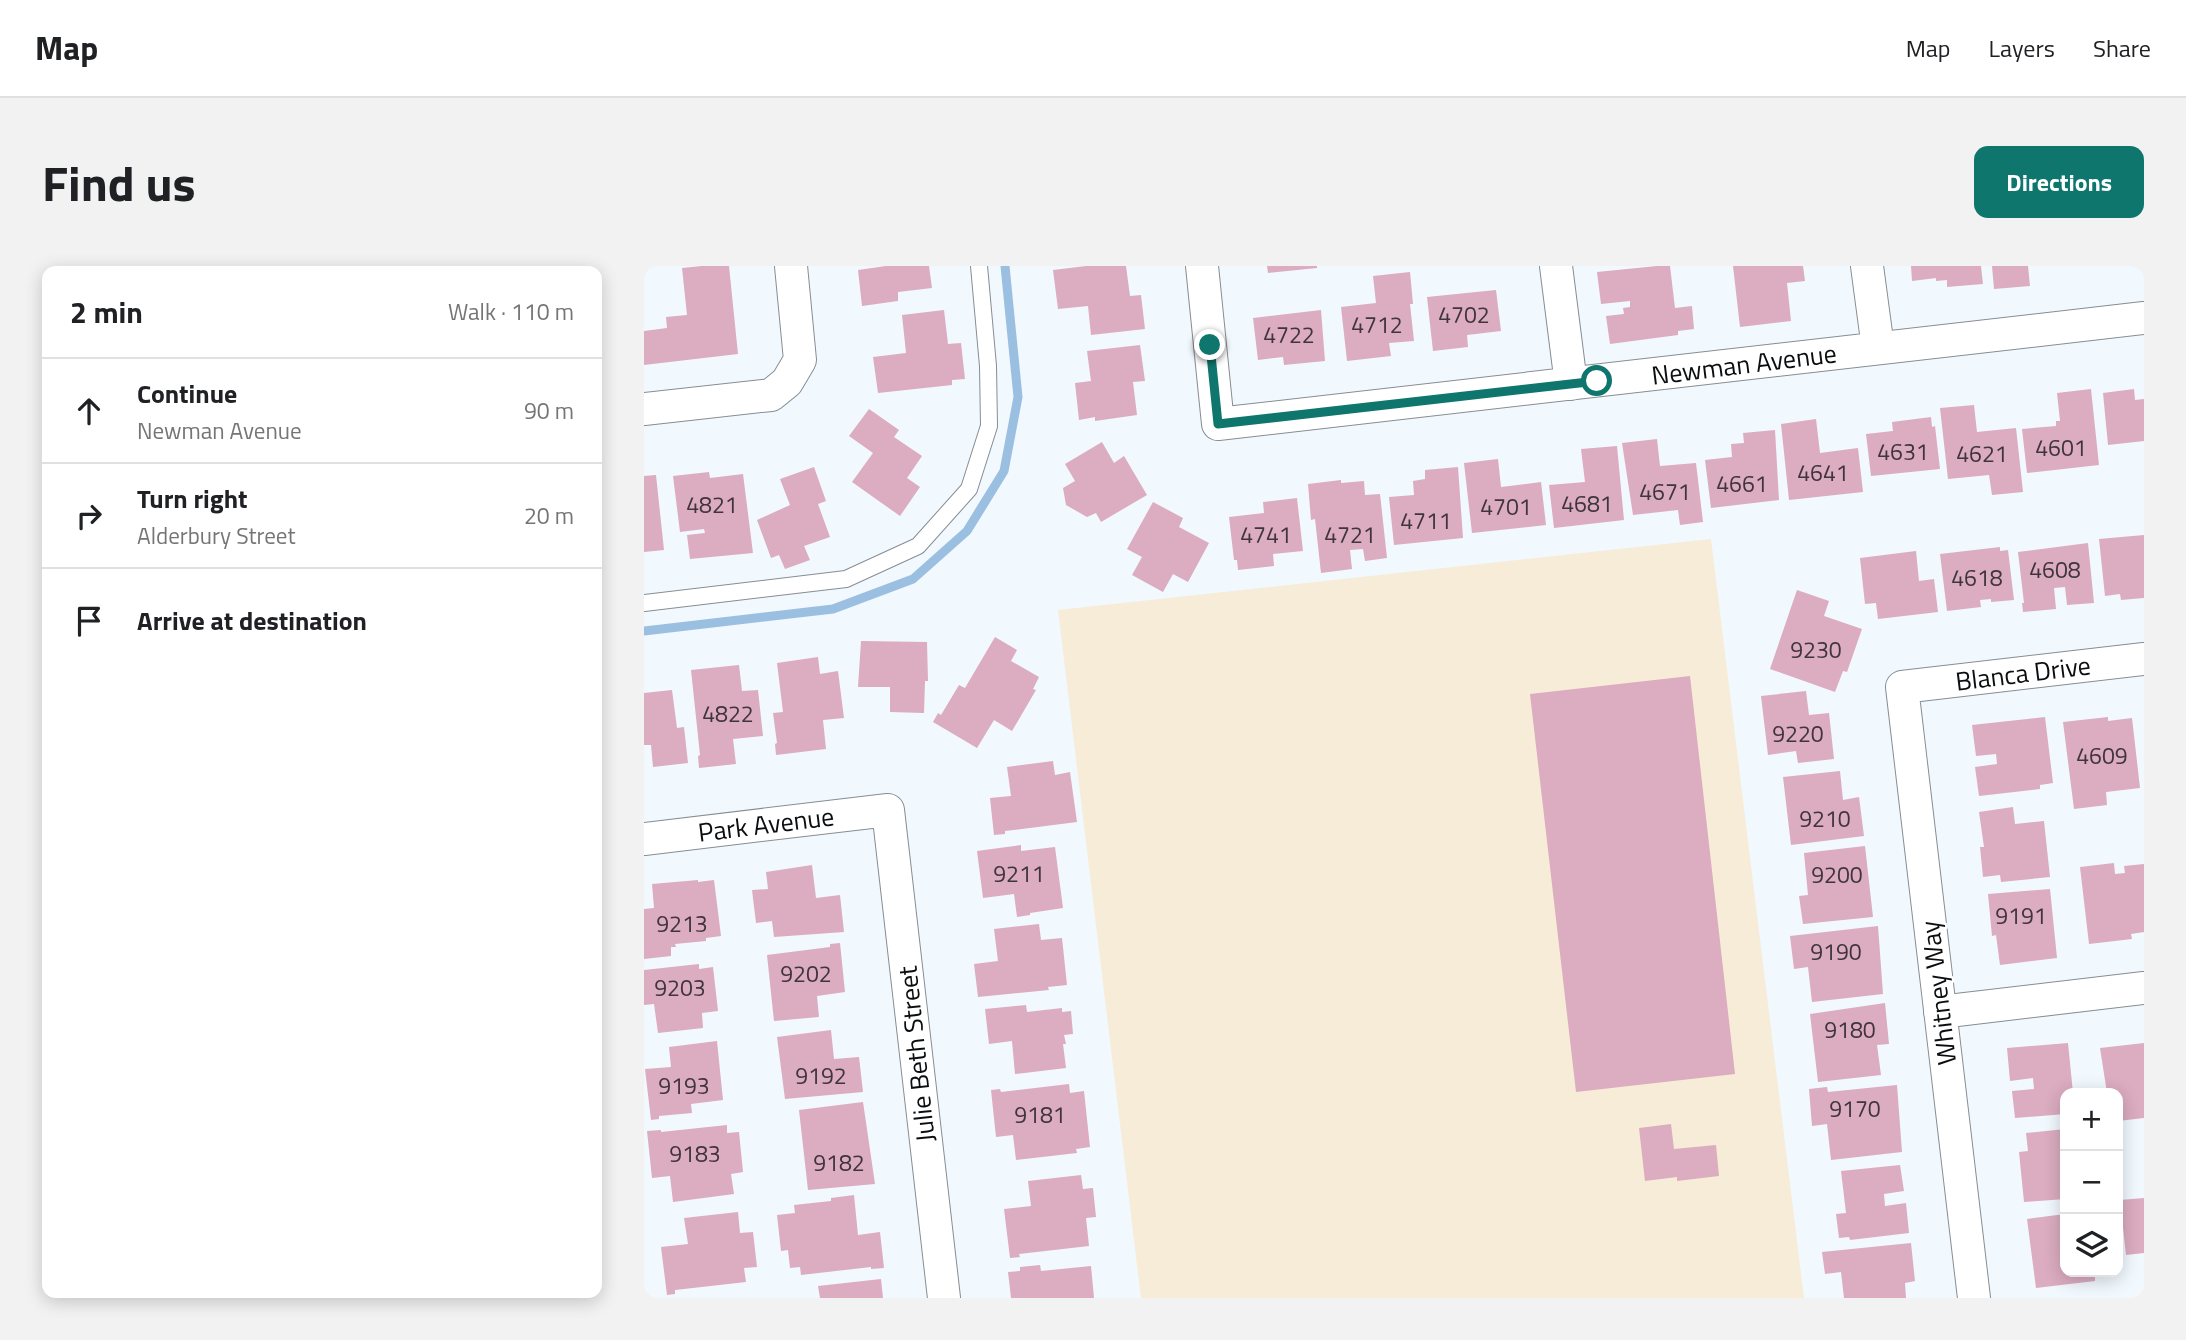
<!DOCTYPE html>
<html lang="en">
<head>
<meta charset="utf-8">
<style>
	:root { --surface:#fff; --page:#f2f2f2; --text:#202124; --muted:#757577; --line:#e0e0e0; --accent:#0f766e }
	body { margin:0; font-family:"Titillium Web",sans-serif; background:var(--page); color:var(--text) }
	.controls { position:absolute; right:21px; bottom:21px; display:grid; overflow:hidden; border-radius:14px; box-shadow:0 4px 18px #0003 }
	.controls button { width:63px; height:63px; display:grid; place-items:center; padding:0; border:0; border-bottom:2px solid var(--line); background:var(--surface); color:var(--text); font:35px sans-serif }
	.stop { position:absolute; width:21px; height:21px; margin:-16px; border:5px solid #0f766e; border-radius:50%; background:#fff }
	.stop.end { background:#0f766e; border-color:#fff; box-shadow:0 2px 7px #0008 }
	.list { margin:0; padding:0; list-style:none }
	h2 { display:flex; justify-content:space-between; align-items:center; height:91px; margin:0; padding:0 28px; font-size:30px }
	h2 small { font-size:23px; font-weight:400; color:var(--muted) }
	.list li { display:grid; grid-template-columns:46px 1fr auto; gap:21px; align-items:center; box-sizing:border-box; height:105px; padding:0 28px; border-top:2px solid var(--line) }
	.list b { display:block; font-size:26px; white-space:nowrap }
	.list p { margin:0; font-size:23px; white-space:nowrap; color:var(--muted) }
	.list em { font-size:23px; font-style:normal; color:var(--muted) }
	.icon { flex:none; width:38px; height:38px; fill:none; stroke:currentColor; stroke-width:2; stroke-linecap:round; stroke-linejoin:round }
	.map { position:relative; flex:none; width:1500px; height:1032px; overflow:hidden; border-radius:14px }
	header { display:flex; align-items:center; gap:42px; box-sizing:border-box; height:98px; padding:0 35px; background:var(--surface); border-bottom:2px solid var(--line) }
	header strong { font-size:33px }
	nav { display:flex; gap:38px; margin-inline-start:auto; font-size:24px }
	.intro { display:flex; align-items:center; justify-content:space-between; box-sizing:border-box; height:168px; padding:0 42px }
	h1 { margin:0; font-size:49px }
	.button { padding:18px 32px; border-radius:14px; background:var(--accent); color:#fff; font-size:24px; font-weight:700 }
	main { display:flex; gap:42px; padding:0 42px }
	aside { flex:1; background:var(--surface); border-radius:14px; box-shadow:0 4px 18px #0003 }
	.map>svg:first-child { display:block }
	.industrial { fill:#f7ecd7 }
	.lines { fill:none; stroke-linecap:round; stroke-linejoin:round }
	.stream { stroke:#9bbfe0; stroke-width:9 }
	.building { fill:#dcacc0 }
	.lane-casing { stroke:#878d92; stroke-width:18 }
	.street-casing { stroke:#878d92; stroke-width:34 }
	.lane { stroke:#fff; stroke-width:16 }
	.street { stroke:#fff; stroke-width:32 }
	.route { stroke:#0f766e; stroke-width:9 }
	.labels { text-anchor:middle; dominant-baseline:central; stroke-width:5; stroke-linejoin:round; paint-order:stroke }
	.number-label { font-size:23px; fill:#3f353b }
	.street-label { font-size:26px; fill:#0b0d0f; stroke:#fff }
</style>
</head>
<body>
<header>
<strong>Map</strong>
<nav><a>Map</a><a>Layers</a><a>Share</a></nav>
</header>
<div class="intro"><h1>Find us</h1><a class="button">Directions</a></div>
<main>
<aside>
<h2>2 min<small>Walk · 110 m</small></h2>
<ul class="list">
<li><svg class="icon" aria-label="ahead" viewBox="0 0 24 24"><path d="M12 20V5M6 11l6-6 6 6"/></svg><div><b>Continue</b><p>Newman Avenue</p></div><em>90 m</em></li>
<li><svg class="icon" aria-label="right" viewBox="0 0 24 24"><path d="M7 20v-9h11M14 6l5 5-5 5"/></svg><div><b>Turn right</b><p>Alderbury Street</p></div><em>20 m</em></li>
<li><svg class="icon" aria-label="arrive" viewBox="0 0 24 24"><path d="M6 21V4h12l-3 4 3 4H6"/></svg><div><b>Arrive at destination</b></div></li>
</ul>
</aside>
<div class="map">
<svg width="1500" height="1032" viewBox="0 0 1500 1032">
	<rect width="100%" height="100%" fill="#f1f8fe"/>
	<path class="industrial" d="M 1067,273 L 1160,1032 L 497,1032 L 414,344 Z"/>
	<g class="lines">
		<path class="stream" d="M 0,365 L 189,343 L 269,313 L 323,265 L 360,205 L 374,131 L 361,0"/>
	</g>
	<path class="building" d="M 58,0 L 85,0 L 94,88 L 0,99 L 0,65 L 23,62 L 22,51 L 43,49 L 38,2 Z
		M 242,0 L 285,0 L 288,22 L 254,26 L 254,35 L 218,40 L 214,4 Z
		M 442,0 L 482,0 L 486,30 L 497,29 L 501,63 L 447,69 L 444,40 L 414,43 L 409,4 Z
		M 623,0 L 673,0 L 673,2 L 624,7 Z
		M 1013,0 L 1026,0 L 1031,42 L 1048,40 L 1050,63 L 1034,65 L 1034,69 L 966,78 L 962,50 L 980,48 L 979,42 L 986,41 L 986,35 L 957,38 L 953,6 Z
		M 1089,0 L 1159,0 L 1161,15 L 1143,17 L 1147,55 L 1096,61 Z
		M 1267,0 L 1337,0 L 1339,18 L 1303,21 L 1303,14 L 1292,15 L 1292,12 L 1268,15 Z
		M 1348,0 L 1384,0 L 1386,20 L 1350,23 Z
		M 766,6 L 769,38 L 766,38 L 770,75 L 745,77 L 747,90 L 703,95 L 697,41 L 732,37 L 729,10 Z
		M 852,24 L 857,65 L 823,69 L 824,81 L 789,85 L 783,31 Z
		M 300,44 L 304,78 L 317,77 L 321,113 L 308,114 L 308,119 L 234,127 L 229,91 L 262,87 L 258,49 Z
		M 677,44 L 681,95 L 640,99 L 639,91 L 614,94 L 609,52 Z
		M 496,79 L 501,115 L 489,116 L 493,149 L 451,155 L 451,151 L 435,154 L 431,117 L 447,115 L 443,85 Z
		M 1447,123 L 1455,199 L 1383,207 L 1378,163 L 1412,160 L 1412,155 L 1416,155 L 1413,127 Z
		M 1490,123 L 1491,134 L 1500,133 L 1500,175 L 1464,179 L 1459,127 Z
		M 1330,139 L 1333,166 L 1372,162 L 1379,226 L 1348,229 L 1345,209 L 1304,213 L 1296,142 Z
		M 225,143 L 255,164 L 250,171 L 278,190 L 263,212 L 276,221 L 256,250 L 208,216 L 229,187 L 205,170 Z
		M 1287,151 L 1288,161 L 1291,160 L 1296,203 L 1227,210 L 1222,168 L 1249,165 L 1248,156 Z
		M 1172,153 L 1176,187 L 1214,182 L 1219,226 L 1145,234 L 1137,158 Z
		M 1131,164 L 1135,234 L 1067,242 L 1061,194 L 1088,191 L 1087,178 L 1100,177 L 1099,167 Z
		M 1013,173 L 1016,200 L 1052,197 L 1059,256 L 1036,259 L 1034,244 L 989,249 L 978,177 Z
		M 458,176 L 470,197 L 480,190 L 503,229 L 457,256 L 452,247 L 443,251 L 422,239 L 419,222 L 431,215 L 421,198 Z
		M 973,180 L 980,254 L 910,262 L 905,219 L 941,216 L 937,183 Z
		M 854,193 L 857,221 L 897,216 L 902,259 L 828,267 L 820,197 Z
		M 170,201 L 182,235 L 174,238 L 186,271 L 160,280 L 166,294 L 141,303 L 135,289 L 127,292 L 113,254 L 146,239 L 136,213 Z
		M 814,201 L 819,272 L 750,279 L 745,231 L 770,229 L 769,215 L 781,213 L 781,204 Z
		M 65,206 L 66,212 L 99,208 L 109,287 L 46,293 L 43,269 L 61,267 L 60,263 L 36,266 L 29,210 Z
		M 12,209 L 20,284 L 0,286 L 0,210 Z
		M 697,214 L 697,217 L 720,215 L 721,229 L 736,228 L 743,292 L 721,295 L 719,283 L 706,284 L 708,303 L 677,307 L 671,253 L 667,254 L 664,218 Z
		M 653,232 L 659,285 L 629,288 L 630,300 L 594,304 L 593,294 L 590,294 L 585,251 L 620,247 L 619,236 Z
		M 509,236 L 539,252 L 535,261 L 565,277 L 544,316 L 529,308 L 519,326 L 488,309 L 498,291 L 483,283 Z
		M 1500,269 L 1500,332 L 1477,334 L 1476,328 L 1461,330 L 1455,273 Z
		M 1444,277 L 1450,337 L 1423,339 L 1421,321 L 1410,322 L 1412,343 L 1379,346 L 1378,337 L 1380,337 L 1374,286 Z
		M 1356,281 L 1356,285 L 1364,284 L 1370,334 L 1347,336 L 1347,333 L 1336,334 L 1337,341 L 1303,345 L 1296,288 Z
		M 1272,285 L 1275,315 L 1290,313 L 1294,346 L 1234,353 L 1232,337 L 1221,338 L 1216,292 Z
		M 1153,324 L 1185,335 L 1180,350 L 1218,363 L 1203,406 L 1199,405 L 1191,426 L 1126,403 Z
		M 351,371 L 373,384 L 367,395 L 395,411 L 389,423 L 392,424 L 368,465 L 350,454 L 333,482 L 289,456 L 294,447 L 297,449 L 315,419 L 321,422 Z
		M 217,375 L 283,376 L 284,415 L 281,415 L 280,447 L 246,446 L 246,421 L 214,421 Z
		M 174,391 L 176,408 L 194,405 L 200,452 L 179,454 L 182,483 L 132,489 L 131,478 L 133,477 L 129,447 L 139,446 L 133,397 Z
		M 95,399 L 98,425 L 114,424 L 119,470 L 89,473 L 92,498 L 55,502 L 54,490 L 56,489 L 47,404 Z
		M 1046,410 L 1091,808 L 932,826 L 886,428 Z
		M 28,424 L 33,462 L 40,461 L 44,497 L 9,501 L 7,479 L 0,479 L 0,427 Z
		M 1162,425 L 1165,449 L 1185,447 L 1190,493 L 1154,497 L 1152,485 L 1124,489 L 1117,430 Z
		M 1401,451 L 1409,517 L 1396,519 L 1396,523 L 1335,530 L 1331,501 L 1353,498 L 1352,488 L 1332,490 L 1328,459 Z
		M 1464,451 L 1464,455 L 1488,452 L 1496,522 L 1462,526 L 1463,539 L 1430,543 L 1419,456 Z
		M 409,495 L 411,509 L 426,506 L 433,556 L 361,565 L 361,568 L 350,569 L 346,532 L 367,530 L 363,501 Z
		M 1196,505 L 1199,534 L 1215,531 L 1220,570 L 1147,579 L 1139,511 Z
		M 1369,541 L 1371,558 L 1400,555 L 1406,611 L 1357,616 L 1356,609 L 1339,611 L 1336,581 L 1340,581 L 1335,546 Z
		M 377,579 L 377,585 L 411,581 L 419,642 L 386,647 L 386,649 L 373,651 L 370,628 L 339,632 L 333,585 Z
		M 1221,580 L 1229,651 L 1159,658 L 1155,630 L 1164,629 L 1160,587 Z
		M 1470,597 L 1471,608 L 1481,607 L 1480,600 L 1500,598 L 1500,666 L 1487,668 L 1488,673 L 1445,678 L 1436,601 Z
		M 168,599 L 172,632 L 196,629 L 200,666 L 130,671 L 128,655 L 112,657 L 108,624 L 124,623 L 122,606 Z
		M 54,614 L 54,616 L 70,614 L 77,670 L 62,672 L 62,675 L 31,678 L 32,681 L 27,681 L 27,690 L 0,693 L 0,643 L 10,642 L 8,618 Z
		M 1406,623 L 1413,692 L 1356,699 L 1352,669 L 1348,670 L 1344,628 Z
		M 395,658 L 397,674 L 418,672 L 423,719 L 404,721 L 405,724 L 334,731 L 330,698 L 354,695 L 350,663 Z
		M 1234,660 L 1239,728 L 1168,736 L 1164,701 L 1150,703 L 1146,670 Z
		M 196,677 L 201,726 L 173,730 L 175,751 L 130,755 L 123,689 L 186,681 L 186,678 Z
		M 55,698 L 55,703 L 69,701 L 74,745 L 58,747 L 59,762 L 14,767 L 10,738 L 0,739 L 0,704 Z
		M 1241,737 L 1245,778 L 1233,779 L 1237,809 L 1174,816 L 1166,748 Z
		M 382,739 L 383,746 L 418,742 L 418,746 L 427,745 L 429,768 L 420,769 L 422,778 L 419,778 L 422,802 L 371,808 L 368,775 L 345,778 L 341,743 Z
		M 187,764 L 190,793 L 215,791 L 219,826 L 141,833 L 133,771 Z
		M 73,775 L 79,834 L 47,838 L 48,847 L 15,850 L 15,853 L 7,854 L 1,803 L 27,801 L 25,781 Z
		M 1424,777 L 1429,827 L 1421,827 L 1421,848 L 1371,852 L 1368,825 L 1390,823 L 1389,812 L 1366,815 L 1363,782 Z
		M 1500,777 L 1500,852 L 1474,855 L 1474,827 L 1463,827 L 1456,782 Z
		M 425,818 L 426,827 L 440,825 L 446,881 L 432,883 L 433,887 L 372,894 L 369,869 L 352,871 L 347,824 L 356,823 L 357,826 Z
		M 1253,819 L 1258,886 L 1187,894 L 1183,858 L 1168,860 L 1165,823 L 1183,821 L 1184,826 Z
		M 219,836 L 231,918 L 164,924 L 155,844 Z
		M 1027,858 L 1030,883 L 1072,879 L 1075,910 L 1033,915 L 1033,911 L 1001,915 L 995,862 Z
		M 83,859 L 83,867 L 95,866 L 99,906 L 87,908 L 90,928 L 29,936 L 26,910 L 8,912 L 3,865 L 17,864 L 17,866 Z
		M 1421,863 L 1421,933 L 1380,936 L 1375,886 L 1384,885 L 1382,867 Z
		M 1256,899 L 1260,925 L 1240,928 L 1241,940 L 1262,937 L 1265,967 L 1206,974 L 1205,971 L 1195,972 L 1192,948 L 1202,947 L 1197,905 Z
		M 437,909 L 439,923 L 449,922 L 452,951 L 442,952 L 445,980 L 375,988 L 376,991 L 366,992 L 360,943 L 387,940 L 384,915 Z
		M 210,929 L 214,969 L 236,966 L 240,1002 L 227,1003 L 227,1001 L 157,1009 L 156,1001 L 146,1002 L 144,984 L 137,985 L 133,949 L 151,947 L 150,939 L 187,935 L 187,932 Z
		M 1500,932 L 1500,987 L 1482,989 L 1476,934 Z
		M 94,946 L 96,967 L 109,966 L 113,1001 L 100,1002 L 102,1016 L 31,1024 L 31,1028 L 23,1029 L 17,981 L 44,978 L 40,952 Z
		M 1421,948 L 1421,1006 L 1471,1006 L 1471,1009 L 1451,1011 L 1451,1015 L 1392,1022 L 1383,953 Z
		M 1267,977 L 1271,1015 L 1261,1017 L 1262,1032 L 1200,1032 L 1197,1006 L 1181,1008 L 1178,986 Z
		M 396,999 L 397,1005 L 447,1000 L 450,1032 L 367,1032 L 364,1006 L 376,1005 L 376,1001 Z
		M 237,1013 L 239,1032 L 176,1032 L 174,1020 Z"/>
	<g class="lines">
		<g class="lane-casing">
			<path id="lane" d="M 0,337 L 202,313 L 274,280 L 325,223 L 345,160 L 344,100 L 335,0"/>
		</g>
		<g class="street-casing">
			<path id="street" d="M 558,0 L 574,158 L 1500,52
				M 912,0 L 927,118
				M 1223,0 L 1234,82
				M 0,143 L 127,129 L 143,116 L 156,94 L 147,0
				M 0,573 L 244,544 L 300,1032
				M 1296,746 L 1500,722
				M 1330,1032 L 1258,421 L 1500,393"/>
		</g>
		<use href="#lane" class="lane"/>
		<use href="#street" class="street"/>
	</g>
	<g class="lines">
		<path class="route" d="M 566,79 L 574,158 L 953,115"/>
	</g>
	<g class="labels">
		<g class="number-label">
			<text x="820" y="48">4702</text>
			<text x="733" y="58">4712</text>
			<text x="645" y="68">4722</text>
			<text x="1417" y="181">4601</text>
			<text x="1259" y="185">4631</text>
			<text x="1338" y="187">4621</text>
			<text x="1179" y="206">4641</text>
			<text x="1098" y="217">4661</text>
			<text x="1021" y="225">4671</text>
			<text x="943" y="237">4681</text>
			<text x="68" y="238">4821</text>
			<text x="862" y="240">4701</text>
			<text x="782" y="254">4711</text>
			<text x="622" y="268">4741</text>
			<text x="706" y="268">4721</text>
			<text x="1411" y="303">4608</text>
			<text x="1333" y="311">4618</text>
			<text x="1172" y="383">9230</text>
			<text x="84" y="447">4822</text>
			<text x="1154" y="467">9220</text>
			<text x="1458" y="489">4609</text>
			<text x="1181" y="552">9210</text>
			<text x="375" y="607">9211</text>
			<text x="1193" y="608">9200</text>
			<text x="1377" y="649">9191</text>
			<text x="38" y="657">9213</text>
			<text x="1192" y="685">9190</text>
			<text x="162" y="707">9202</text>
			<text x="36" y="721">9203</text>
			<text x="1206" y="763">9180</text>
			<text x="177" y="809">9192</text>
			<text x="40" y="819">9193</text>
			<text x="1211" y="842">9170</text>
			<text x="396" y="848">9181</text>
			<text x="51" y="887">9183</text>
			<text x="195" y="896">9182</text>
		</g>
		<g class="street-label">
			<text transform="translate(1100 98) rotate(-7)">Newman Avenue</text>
			<text transform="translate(1379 407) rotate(-7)">Blanca Drive</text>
			<text transform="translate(122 558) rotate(-7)">Park Avenue</text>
			<text transform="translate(1294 727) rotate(-97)">Whitney Way</text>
			<text transform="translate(272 788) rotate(-96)">Julie Beth Street</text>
		</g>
	</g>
</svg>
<div class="controls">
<button>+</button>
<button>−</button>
<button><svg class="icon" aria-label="layers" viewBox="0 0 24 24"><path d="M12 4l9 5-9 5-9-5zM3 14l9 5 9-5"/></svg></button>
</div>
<div class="stop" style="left:953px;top:115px"></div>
<div class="stop end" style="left:566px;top:79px"></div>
</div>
</main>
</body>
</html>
